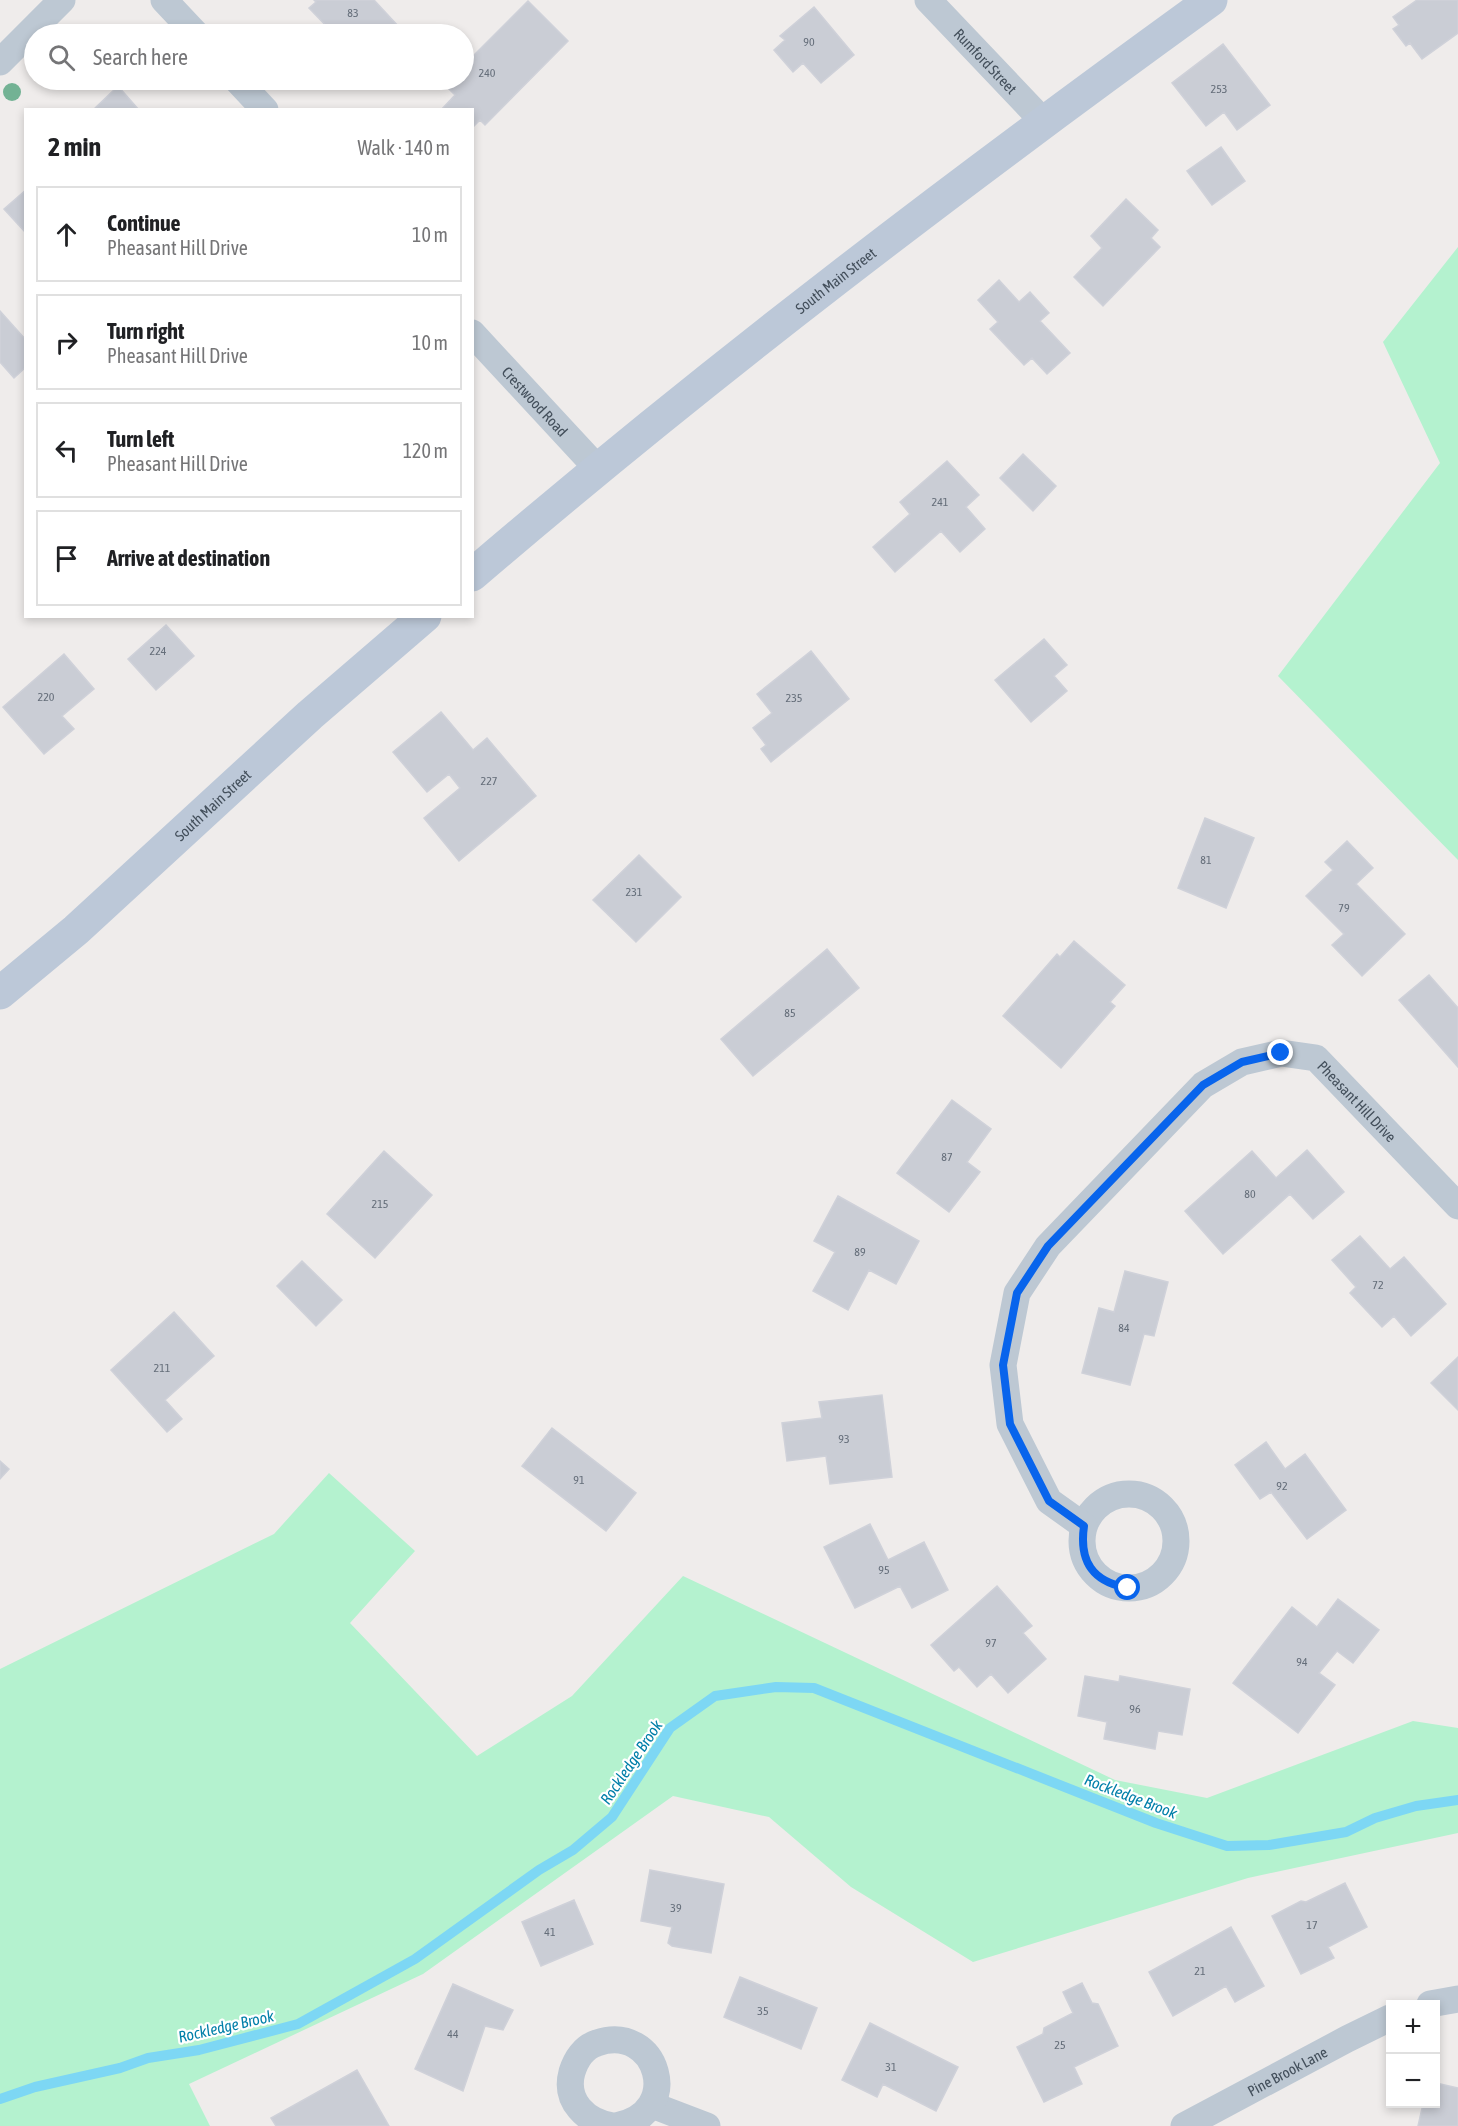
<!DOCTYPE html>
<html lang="en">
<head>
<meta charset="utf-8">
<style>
	:root { --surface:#fff; --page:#f6f6f6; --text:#202124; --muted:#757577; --line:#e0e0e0 }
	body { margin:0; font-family:"Asap Condensed",sans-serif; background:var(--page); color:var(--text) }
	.controls { position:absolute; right:18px; bottom:18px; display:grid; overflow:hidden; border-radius:0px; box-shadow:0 3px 9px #0003 }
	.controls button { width:54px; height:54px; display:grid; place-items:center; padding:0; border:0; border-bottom:2px solid var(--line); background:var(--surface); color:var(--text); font:30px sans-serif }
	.stop { position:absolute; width:18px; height:18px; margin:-14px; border:4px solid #0864ec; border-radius:50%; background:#fff }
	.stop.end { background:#0864ec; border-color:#fff; box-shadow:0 2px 6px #0008 }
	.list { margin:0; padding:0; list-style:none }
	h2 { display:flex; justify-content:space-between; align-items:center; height:78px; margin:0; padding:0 24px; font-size:26px }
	h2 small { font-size:20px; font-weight:400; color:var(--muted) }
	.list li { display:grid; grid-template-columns:39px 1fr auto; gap:18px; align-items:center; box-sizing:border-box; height:96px; margin:0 12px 12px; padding:0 12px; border:2px solid var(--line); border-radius:0px }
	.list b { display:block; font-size:22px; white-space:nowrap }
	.list p { margin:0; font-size:20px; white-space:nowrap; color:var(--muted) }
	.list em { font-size:20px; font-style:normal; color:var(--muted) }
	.icon { flex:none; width:33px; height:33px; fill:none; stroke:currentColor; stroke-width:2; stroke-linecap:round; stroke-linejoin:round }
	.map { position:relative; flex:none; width:1458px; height:2126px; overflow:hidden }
	.search { position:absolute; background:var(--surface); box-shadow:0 3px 9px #0003; left:24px; top:24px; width:450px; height:66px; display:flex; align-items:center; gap:15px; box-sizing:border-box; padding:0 21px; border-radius:33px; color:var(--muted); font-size:22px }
	.panel { position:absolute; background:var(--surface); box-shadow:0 3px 9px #0003; left:24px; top:108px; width:450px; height:510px; border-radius:0px }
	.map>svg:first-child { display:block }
	.green { fill:#b4f2cf }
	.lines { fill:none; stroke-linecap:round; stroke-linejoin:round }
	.stream { stroke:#7dd7f4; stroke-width:10 }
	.building { fill:#cacdd5; stroke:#cfd1d9; stroke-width:1.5 }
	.minor { stroke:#bdc8d3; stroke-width:27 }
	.secondary { stroke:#bcc8d8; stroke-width:33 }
	.tree { fill:#73b294 }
	.route { stroke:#0864ec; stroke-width:8 }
	.labels { text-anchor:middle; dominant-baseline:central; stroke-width:4.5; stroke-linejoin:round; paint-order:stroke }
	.number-label { font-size:12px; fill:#656e7a }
	.street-label { font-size:15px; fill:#434f5b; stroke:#fff }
	.water-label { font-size:16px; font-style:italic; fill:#017fa9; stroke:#fff }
</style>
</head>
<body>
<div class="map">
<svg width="1458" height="2126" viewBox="0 0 1458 2126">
	<rect width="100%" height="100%" fill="#efeceb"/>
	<path class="green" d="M 1458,247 L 1458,860 L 1278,676 L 1440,463 L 1383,342 Z
		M 329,1473 L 415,1551 L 350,1623 L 477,1756 L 572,1696 L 683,1576 L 1115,1780 L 1207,1798 L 1413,1721 L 1458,1728 L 1458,1833 L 1248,1878 L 973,1962 L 851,1887 L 769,1817 L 673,1796 L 423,1974 L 189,2084 L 210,2126 L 0,2126 L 0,1669 L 274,1534 Z"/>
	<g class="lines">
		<path class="stream" d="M 0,2099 L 35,2087 L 120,2068 L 148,2058 L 199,2050 L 298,2024 L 415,1959 L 539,1870 L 573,1850 L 612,1817 L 670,1728 L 715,1696 L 776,1687 L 814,1688 L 1156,1823 L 1227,1846 L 1269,1845 L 1346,1832 L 1375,1818 L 1416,1806 L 1458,1800"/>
	</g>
	<path class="building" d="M 314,0 L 374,0 L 399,27 L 391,34 L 334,34 L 309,8 L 316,2 Z
		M 1417,0 L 1458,0 L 1458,33 L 1422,59 L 1410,43 L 1406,46 L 1393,29 L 1399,25 L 1393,17 Z
		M 528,1 L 568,41 L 485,125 L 480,120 L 472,128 L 472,110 L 441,110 L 455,95 L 444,84 L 449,80 L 464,80 L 464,65 Z
		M 814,7 L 854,55 L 821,83 L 803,63 L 793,72 L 774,50 L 785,40 L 780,36 Z
		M 1223,44 L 1270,105 L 1237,130 L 1224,112 L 1206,126 L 1172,83 Z
		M 118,86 L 139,110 L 93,110 Z
		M 1221,147 L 1245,181 L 1212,205 L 1187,171 Z
		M 26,190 L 26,233 L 4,209 Z
		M 1126,199 L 1158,230 L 1151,238 L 1160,247 L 1103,306 L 1074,277 L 1102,248 L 1091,236 Z
		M 999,280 L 1019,302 L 1030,292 L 1049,313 L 1040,321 L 1070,353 L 1047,374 L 1032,358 L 1024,365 L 990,329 L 998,322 L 978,300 Z
		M 0,311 L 26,340 L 26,367 L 14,378 L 0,362 Z
		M 1023,454 L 1056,486 L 1033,511 L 1000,478 Z
		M 947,461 L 979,495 L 966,507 L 985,529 L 960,552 L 941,531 L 895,572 L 873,547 L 910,514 L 900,502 Z
		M 166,625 L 194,656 L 156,690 L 128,659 Z
		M 1044,639 L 1067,665 L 1054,676 L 1067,691 L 1031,722 L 995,680 Z
		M 811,651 L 849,699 L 771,762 L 761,749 L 766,745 L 753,728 L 772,713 L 757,694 Z
		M 64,654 L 94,689 L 62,716 L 74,729 L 44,754 L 3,707 Z
		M 441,712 L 473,750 L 487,738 L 536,796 L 459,861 L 424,818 L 460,788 L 449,774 L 427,792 L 393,752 Z
		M 1205,818 L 1254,838 L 1226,908 L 1178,888 Z
		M 1347,841 L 1373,868 L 1356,884 L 1405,934 L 1362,976 L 1332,945 L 1344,934 L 1306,896 L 1333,870 L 1325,862 Z
		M 639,855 L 681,897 L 636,942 L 593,900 Z
		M 1074,941 L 1125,985 L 1110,1002 L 1115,1006 L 1061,1068 L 1003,1016 L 1057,954 L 1060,957 Z
		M 827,949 L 859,988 L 753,1076 L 721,1039 Z
		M 1429,975 L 1458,1008 L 1458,1067 L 1399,1000 Z
		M 952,1100 L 991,1129 L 967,1162 L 980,1172 L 949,1212 L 897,1173 Z
		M 1307,1150 L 1344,1192 L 1313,1219 L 1290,1194 L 1223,1254 L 1185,1211 L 1252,1151 L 1276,1178 Z
		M 384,1151 L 432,1195 L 375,1258 L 327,1214 Z
		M 838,1196 L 919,1241 L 896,1284 L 869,1270 L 848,1310 L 813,1291 L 835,1252 L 814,1241 Z
		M 1360,1236 L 1390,1269 L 1404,1257 L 1446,1304 L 1411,1336 L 1394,1316 L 1382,1327 L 1350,1293 L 1356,1287 L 1332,1260 Z
		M 302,1261 L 342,1300 L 316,1326 L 277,1286 Z
		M 1125,1271 L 1168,1282 L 1154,1336 L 1144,1334 L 1130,1385 L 1082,1373 L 1099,1308 L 1114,1312 Z
		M 174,1312 L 214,1356 L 165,1400 L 182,1419 L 167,1432 L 111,1370 Z
		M 1458,1357 L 1458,1410 L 1431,1383 Z
		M 882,1395 L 892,1477 L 830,1484 L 826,1456 L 787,1461 L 782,1423 L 822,1418 L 819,1402 Z
		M 552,1428 L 636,1493 L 606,1531 L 522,1466 Z
		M 1266,1442 L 1285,1469 L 1305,1454 L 1346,1510 L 1307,1539 L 1271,1492 L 1260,1499 L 1235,1465 Z
		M 0,1461 L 9,1469 L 0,1479 Z
		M 870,1524 L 888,1560 L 924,1542 L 948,1590 L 912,1608 L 900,1586 L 855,1608 L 824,1547 Z
		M 997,1586 L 1032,1626 L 1023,1633 L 1046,1659 L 1008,1693 L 991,1674 L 977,1687 L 959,1667 L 954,1671 L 931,1645 Z
		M 1338,1599 L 1379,1630 L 1353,1663 L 1337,1651 L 1319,1673 L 1335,1685 L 1298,1733 L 1233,1683 L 1292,1607 L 1317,1627 Z
		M 1085,1676 L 1119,1682 L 1120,1676 L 1190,1689 L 1182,1735 L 1158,1731 L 1155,1749 L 1104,1739 L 1107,1722 L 1078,1716 Z
		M 650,1870 L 724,1884 L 711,1953 L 672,1946 L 668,1943 L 672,1927 L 641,1921 Z
		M 1345,1883 L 1367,1927 L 1328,1947 L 1334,1958 L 1301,1974 L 1272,1916 L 1301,1901 L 1306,1902 Z
		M 574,1900 L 593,1944 L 541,1966 L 522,1922 Z
		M 1231,1927 L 1264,1986 L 1235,2002 L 1226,1986 L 1173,2016 L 1149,1972 Z
		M 740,1977 L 817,2008 L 801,2049 L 724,2017 Z
		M 1082,1983 L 1092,2003 L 1098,2004 L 1118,2046 L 1074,2067 L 1082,2084 L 1044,2102 L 1017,2047 L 1043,2034 L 1044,2028 L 1073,2013 L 1063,1992 Z
		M 453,1984 L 513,2010 L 503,2030 L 485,2026 L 463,2091 L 415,2069 Z
		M 870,2023 L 958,2067 L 936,2111 L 883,2084 L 877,2097 L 842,2080 Z
		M 357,2070 L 389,2126 L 276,2126 L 271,2118 Z
		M 1436,2083 L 1458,2088 L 1458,2126 L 1418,2126 L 1423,2104 L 1436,2104 Z"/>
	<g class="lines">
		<g class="minor">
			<path d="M 164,0 L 196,34"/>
			<path id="s1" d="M 928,0 L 1043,121"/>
			<path d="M 0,62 L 62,0"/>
			<path d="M 237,80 L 265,110"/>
			<path id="s2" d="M 472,333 L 598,469"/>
			<circle cx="1129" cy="1541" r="47"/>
			<path id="s3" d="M 1084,1526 L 1049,1501 L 1010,1424 L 1003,1365 L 1017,1293 L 1048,1246 L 1203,1085 L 1242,1062 L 1281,1053 L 1316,1058 L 1458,1206"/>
			<path d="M 1430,2004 L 1458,1999"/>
			<path d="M 652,2105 L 707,2126"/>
			<path d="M 613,2126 C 586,2122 564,2101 572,2072 C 576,2059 584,2047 597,2043 C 657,2022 686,2113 616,2126"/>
			<path id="s4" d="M 1184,2126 L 1347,2039 L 1390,2018"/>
		</g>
		<g class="secondary">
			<path id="s5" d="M 472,575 C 709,372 958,183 1211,0"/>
			<path id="s6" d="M 0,993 L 76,930 L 310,715 L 425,616"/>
		</g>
	</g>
	<circle class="tree" cx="12" cy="92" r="9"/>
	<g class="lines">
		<path class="route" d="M 1128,1588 C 1092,1582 1079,1561 1084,1526 L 1049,1501 L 1010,1424 L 1003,1365 L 1017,1293 L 1048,1246 L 1203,1085 L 1242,1062 L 1281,1053"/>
	</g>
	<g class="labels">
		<g class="number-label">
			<text x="353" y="13">83</text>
			<text x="809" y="42">90</text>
			<text x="487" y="73">240</text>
			<text x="1219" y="89">253</text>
			<text x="940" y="502">241</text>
			<text x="158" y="651">224</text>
			<text x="46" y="697">220</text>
			<text x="794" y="698">235</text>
			<text x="489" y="781">227</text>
			<text x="1206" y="860">81</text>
			<text x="634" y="892">231</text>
			<text x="1344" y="908">79</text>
			<text x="790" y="1013">85</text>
			<text x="947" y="1157">87</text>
			<text x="1250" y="1194">80</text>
			<text x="380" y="1204">215</text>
			<text x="860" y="1252">89</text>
			<text x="1378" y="1285">72</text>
			<text x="1124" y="1328">84</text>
			<text x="162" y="1368">211</text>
			<text x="844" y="1439">93</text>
			<text x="579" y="1480">91</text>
			<text x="1282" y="1486">92</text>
			<text x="884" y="1570">95</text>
			<text x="991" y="1643">97</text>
			<text x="1302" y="1662">94</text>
			<text x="1135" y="1709">96</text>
			<text x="676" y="1908">39</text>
			<text x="1312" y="1925">17</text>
			<text x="550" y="1932">41</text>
			<text x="1200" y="1971">21</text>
			<text x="763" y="2011">35</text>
			<text x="453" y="2034">44</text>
			<text x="1060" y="2045">25</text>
			<text x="891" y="2067">31</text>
		</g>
		<g class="street-label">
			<text stroke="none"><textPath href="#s1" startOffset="84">Rumford Street</textPath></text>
			<text stroke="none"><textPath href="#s5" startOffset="468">South Main Street</textPath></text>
			<text stroke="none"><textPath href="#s2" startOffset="93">Crestwood Road</textPath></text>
			<text stroke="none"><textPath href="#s6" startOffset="284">South Main Street</textPath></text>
			<text stroke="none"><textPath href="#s3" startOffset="722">Pheasant Hill Drive</textPath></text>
			<text stroke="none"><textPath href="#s4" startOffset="117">Pine Brook Lane</textPath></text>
		</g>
		<g class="water-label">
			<text transform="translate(631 1762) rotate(-56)">Rockledge Brook</text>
			<text transform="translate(1131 1796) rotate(21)">Rockledge Brook</text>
			<text transform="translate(226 2026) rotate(-13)">Rockledge Brook</text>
		</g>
	</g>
</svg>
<div class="controls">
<button>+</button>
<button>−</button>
</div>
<div class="stop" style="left:1128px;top:1588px"></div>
<div class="stop end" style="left:1281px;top:1053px"></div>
<div class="search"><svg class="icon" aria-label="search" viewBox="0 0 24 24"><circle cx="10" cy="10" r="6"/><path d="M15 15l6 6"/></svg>Search here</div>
<section class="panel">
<h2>2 min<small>Walk · 140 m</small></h2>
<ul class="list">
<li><svg class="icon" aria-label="ahead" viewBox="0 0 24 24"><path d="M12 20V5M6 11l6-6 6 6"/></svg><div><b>Continue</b><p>Pheasant Hill Drive</p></div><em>10 m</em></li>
<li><svg class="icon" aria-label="right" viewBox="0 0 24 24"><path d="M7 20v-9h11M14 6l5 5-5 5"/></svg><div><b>Turn right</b><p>Pheasant Hill Drive</p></div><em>10 m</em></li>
<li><svg class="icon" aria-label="left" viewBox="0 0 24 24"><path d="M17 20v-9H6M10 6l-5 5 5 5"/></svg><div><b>Turn left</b><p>Pheasant Hill Drive</p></div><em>120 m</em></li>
<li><svg class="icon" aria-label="arrive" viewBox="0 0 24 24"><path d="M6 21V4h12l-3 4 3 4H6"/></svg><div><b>Arrive at destination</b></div></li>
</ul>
</section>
</div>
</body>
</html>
